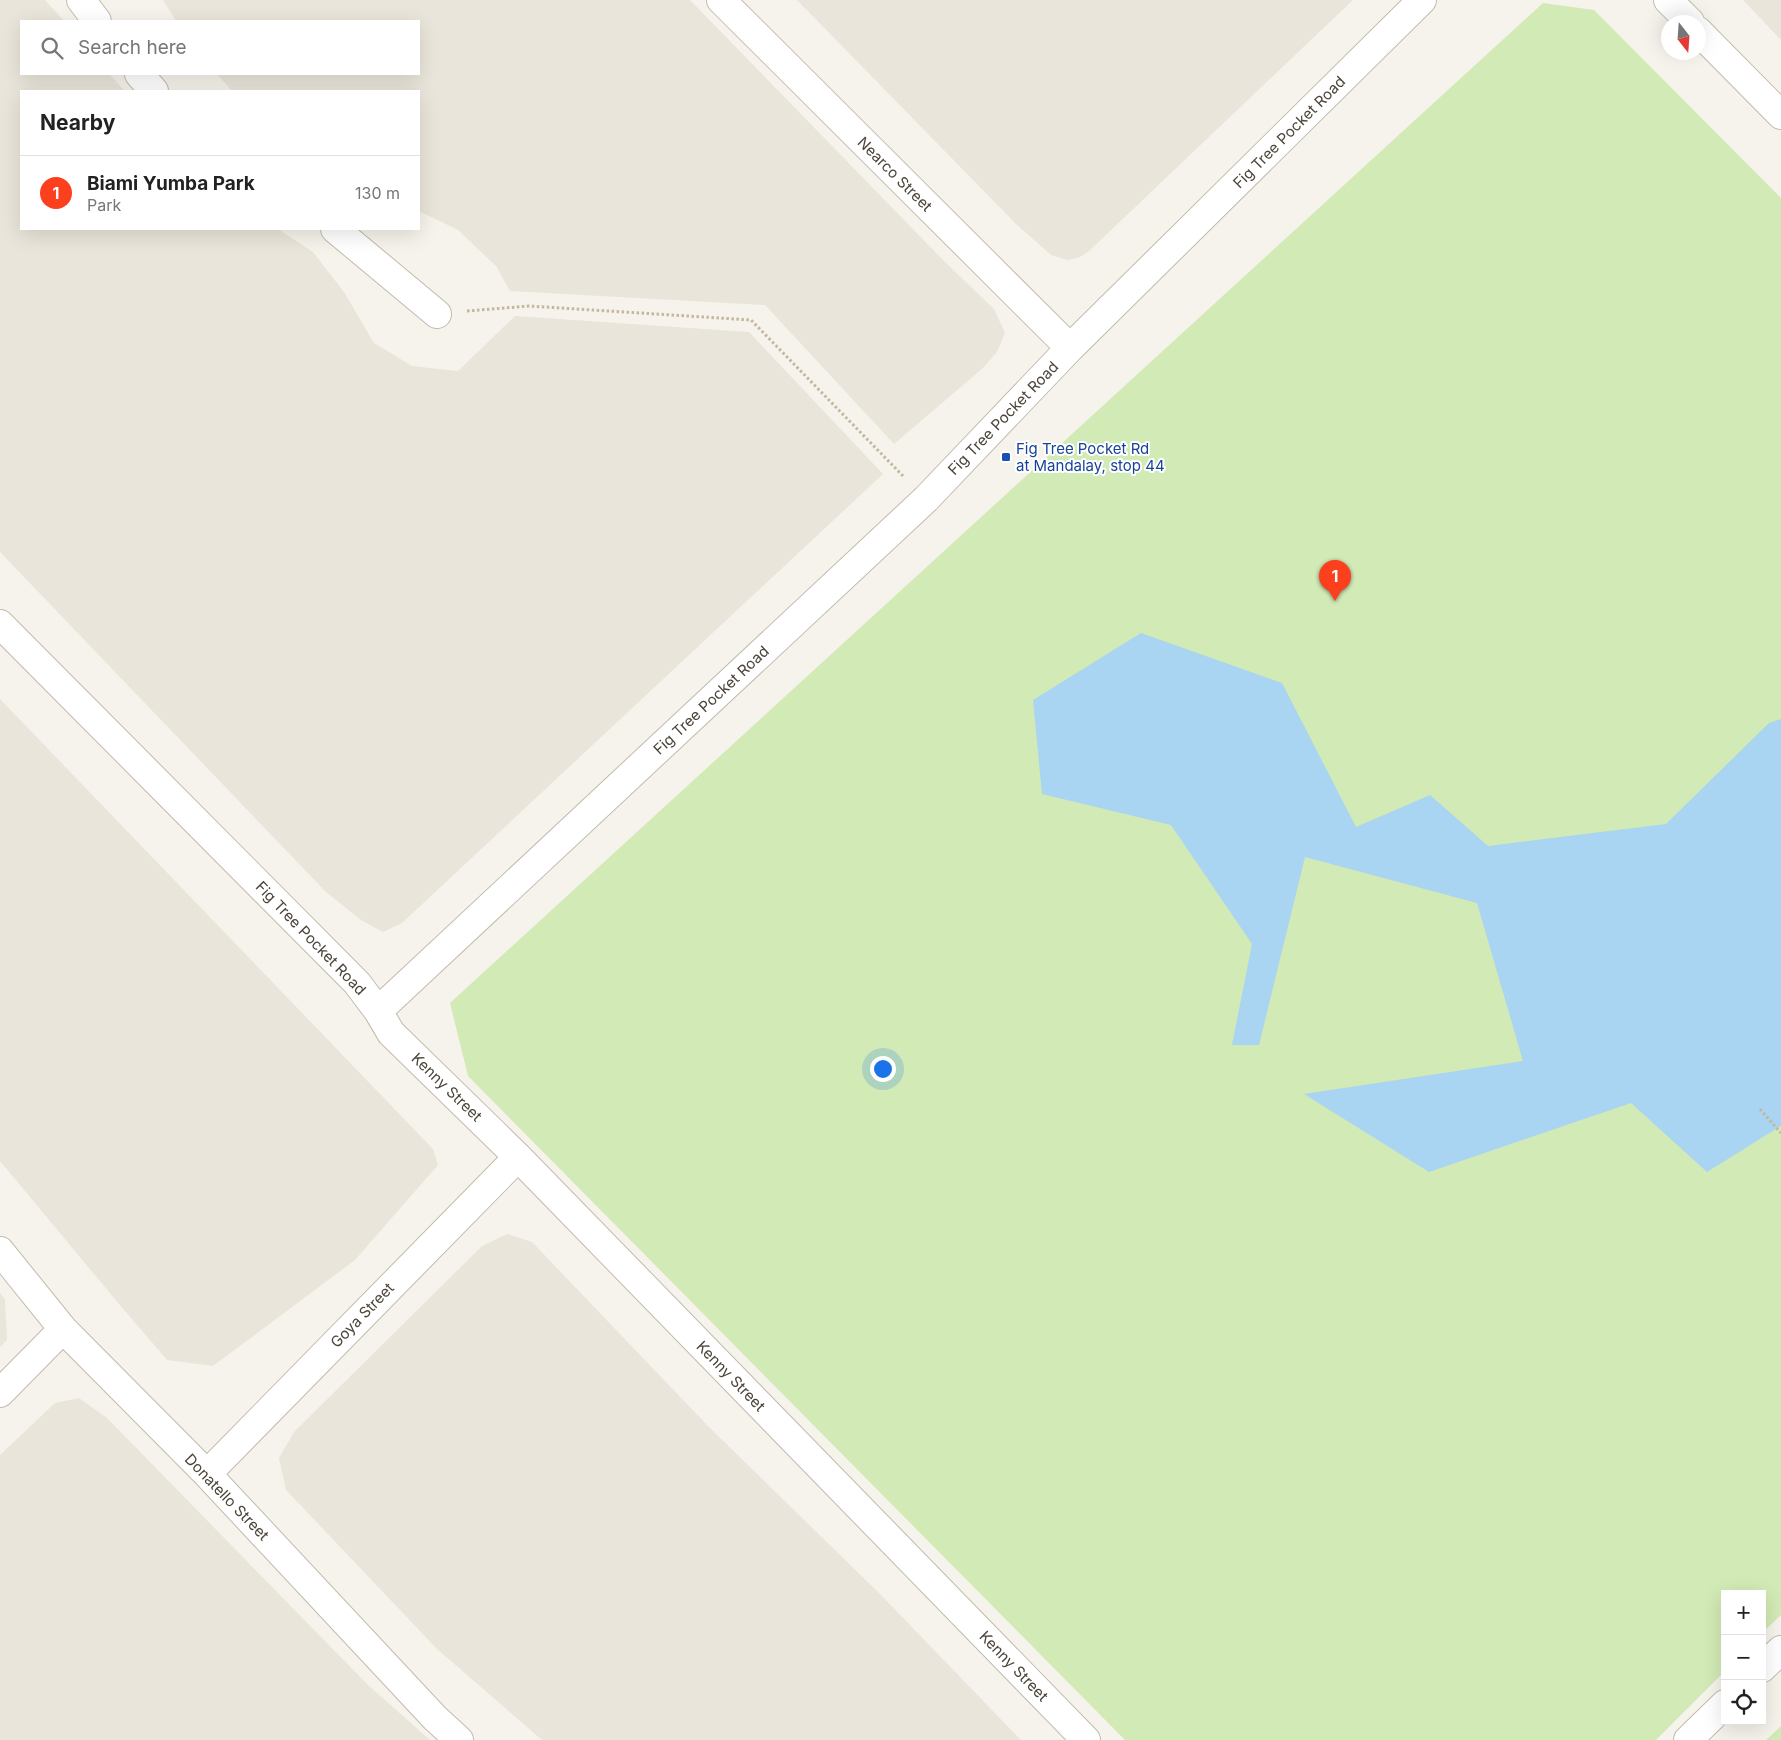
<!DOCTYPE html>
<html lang="en">
<head>
<meta charset="utf-8">
<style>
	:root { --surface:#fff; --page:#f6f6f6; --text:#222; --muted:#767676; --line:#e0e0e0; --accent:#fc3f1d }
	body { margin:0; font-family:Inter,sans-serif; background:var(--page); color:var(--text) }
	.controls { position:absolute; right:15px; bottom:15px; display:grid; overflow:hidden; border-radius:0px; box-shadow:0 5px 20px #0002 }
	.controls button { width:45px; height:45px; display:grid; place-items:center; padding:0; border:0; border-bottom:1px solid var(--line); background:var(--surface); color:var(--text); font:25px sans-serif }
	.compass { position:absolute; left:1661px; top:15px; width:45px; height:45px; border-radius:50%; background:var(--surface); box-shadow:0 5px 20px #0002; rotate:163deg }
	.you { position:absolute; left:882px; top:1068px; width:18px; height:18px; margin:-12px; border:4px solid #fff; border-radius:50%; background:#1a73e8; box-shadow:0 0 0 8px #1a73e833 }
	.badge { display:grid; place-items:center; width:32px; height:32px; border-radius:50%; background:var(--accent); color:#fff; font-size:16px; font-weight:700 }
	.pin { position:absolute; translate:-50% -41px; filter:drop-shadow(0 1px 2px #0008) }
	.pin::after { content:''; position:absolute; top:26px; width:18px; height:15px; background:inherit; clip-path:polygon(0 0,100% 0,50% 100%) }
	.list { margin:0; padding:0; list-style:none }
	h2 { display:flex; justify-content:space-between; align-items:center; height:65px; margin:0; padding:0 20px; font-size:21px }
	h2 small { font-size:16px; font-weight:400; color:var(--muted) }
	.list li { display:grid; grid-template-columns:32px 1fr auto; gap:15px; align-items:center; box-sizing:border-box; height:75px; padding:0 20px; border-top:1px solid var(--line) }
	.list b { display:block; font-size:19px; white-space:nowrap }
	.list p { margin:0; font-size:16px; white-space:nowrap; color:var(--muted) }
	.list em { font-size:16px; font-style:normal; color:var(--muted) }
	.icon { flex:none; width:28px; height:28px; fill:none; stroke:currentColor; stroke-width:2; stroke-linecap:round; stroke-linejoin:round }
	.map { position:relative; flex:none; width:1781px; height:1740px; overflow:hidden }
	.search { position:absolute; background:var(--surface); box-shadow:0 5px 20px #0002; left:20px; top:20px; width:400px; height:55px; display:flex; align-items:center; gap:12px; box-sizing:border-box; padding:0 18px; border-radius:0px; color:var(--muted); font-size:19px }
	.panel { position:absolute; background:var(--surface); box-shadow:0 5px 20px #0002; left:20px; top:90px; width:400px; height:140px; border-radius:0px }
	.map>svg:first-child { display:block }
	.residential { fill:#eae5da }
	.green { fill:#d2eab5 }
	.water { fill:#a9d4f2 }
	.lines { fill:none; stroke-linecap:round; stroke-linejoin:round }
	.minor-casing { stroke:#c2bbae; stroke-width:30 }
	.path { stroke:#c4b79f; stroke-width:3; stroke-dasharray:2.5 2.5; stroke-linecap:butt }
	.minor { stroke:#fff; stroke-width:28 }
	.transit-dot { fill:#1a4fb4; stroke:#fff; stroke-width:2 }
	.labels { text-anchor:middle; dominant-baseline:central; stroke-width:4; stroke-linejoin:round; paint-order:stroke }
	.street-label { font-size:15px; fill:#4b4439; stroke:#fff }
	.transit-label { font-size:15px; fill:#164399; stroke:#fff; text-anchor:start }
</style>
</head>
<body>
<div class="map">
<svg width="1781" height="1740" viewBox="0 0 1781 1740">
	<rect width="100%" height="100%" fill="#f6f3ec"/>
	<path class="residential" d="M 0,0 L 45,0 L 64,21 L 21,21 L 21,74 L 109,74 L 125,91 L 21,91 L 21,229 L 278,229 L 313,252 L 344,292 L 374,343 L 412,366 L 458,371 L 515,316 L 749,332 L 883,474 L 402,923 L 383,932 L 361,920 L 326,892 L 0,552 Z
		M 163,0 L 690,0 L 944,261 L 994,309 L 1005,333 L 997,352 L 983,368 L 894,444 L 765,305 L 510,291 L 496,266 L 458,230 L 419,211 L 419,91 L 232,91 L 217,74 L 419,74 L 419,21 L 176,21 Z
		M 797,0 L 1353,0 L 1088,252 L 1078,258 L 1067,260 L 1051,255 L 1016,224 Z
		M 1743,0 L 1781,0 L 1781,40 L 1763,21 Z
		M 0,699 L 433,1149 L 438,1165 L 355,1260 L 213,1366 L 167,1360 L 119,1304 L 0,1161 Z
		M 507,1234 L 532,1242 L 708,1426 L 881,1595 L 1021,1740 L 542,1740 L 437,1649 L 286,1490 L 279,1458 L 294,1432 L 482,1246 Z
		M 0,1293 L 5,1299 L 7,1340 L 0,1347 Z
		M 79,1398 L 107,1418 L 368,1685 L 430,1740 L 0,1740 L 0,1455 L 55,1403 Z"/>
	<path class="green" d="M 1543,3 L 1594,10 L 1781,198 L 1781,1615 L 1762,1633 L 1762,1594 L 1725,1594 L 1725,1671 L 1656,1740 L 1125,1740 L 468,1076 L 450,1003 Z
		M 1781,1726 L 1781,1740 L 1766,1740 Z"/>
	<path class="water" d="M 1141,633 L 1282,683 L 1356,827 L 1430,795 L 1488,846 L 1666,824 L 1769,723 L 1781,719 L 1781,1126 L 1707,1172 L 1631,1103 L 1429,1172 L 1304,1094 L 1523,1061 L 1477,903 L 1305,857 L 1259,1045 L 1232,1045 L 1252,944 L 1171,825 L 1042,794 L 1033,700 Z"/>
	<g class="lines">
		<g class="minor-casing">
			<path id="minor" d="M 81,0 L 97,21
				M 721,0 L 1070,348
				M 1668,0 L 1690,22
				M 1698,31 L 1781,115
				M 139,74 L 154,91
				M 335,229 L 437,314
				M 0,624 L 357,983 L 378,1011 L 391,1033 L 518,1157 L 1086,1740
				M 378,1011 L 926,499 L 1070,348 L 1422,0
				M 0,1251 L 63,1329 L 207,1474 L 435,1718 L 459,1740
				M 0,1393 L 63,1329
				M 207,1474 L 518,1157
				M 1762,1668 L 1781,1650
				M 1688,1740 L 1725,1704"/>
		</g>
		<path class="path" d="M 467,311 L 529,306 L 751,320 L 904,477
			M 1760,1109 L 1781,1133"/>
		<use href="#minor" class="minor"/>
	</g>
	<rect class="transit-dot" x="1001" y="452" width="10" height="10" rx="2.5"/>
	<g class="labels">
		<g class="street-label">
			<text transform="translate(1289 132) rotate(-45)">Fig Tree Pocket Road</text>
			<text transform="translate(895 174) rotate(45)">Nearco Street</text>
			<text transform="translate(1003 418) rotate(-46)">Fig Tree Pocket Road</text>
			<text transform="translate(711 700) rotate(-43)">Fig Tree Pocket Road</text>
			<text transform="translate(311 938) rotate(46)">Fig Tree Pocket Road</text>
			<text transform="translate(447 1087) rotate(44)">Kenny Street</text>
			<text transform="translate(362 1315) rotate(-46)">Goya Street</text>
			<text transform="translate(731 1376) rotate(46)">Kenny Street</text>
			<text transform="translate(227 1497) rotate(46)">Donatello Street</text>
			<text transform="translate(1014 1666) rotate(46)">Kenny Street</text>
		</g>
		<g class="transit-label">
			<text x="1016" y="448">Fig Tree Pocket Rd<tspan x="1016" dy="17">at Mandalay, stop 44</tspan></text>
		</g>
	</g>
</svg>
<div class="controls">
<button>+</button>
<button>−</button>
<button><svg class="icon" aria-label="locate" viewBox="0 0 24 24"><circle cx="12" cy="12" r="6"/><path d="M12 2v4M12 18v4M2 12h4M18 12h4"/></svg></button>
</div>
<svg class="compass" viewBox="-18 -18 36 36"><path d="M0-13l5 13h-10z" fill="#e53935"/><path d="M0 13l5-13h-10z" fill="#767676"/></svg>
<div class="you"></div>
<div class="pin badge" style="left:1335px;top:601px">1</div>
<div class="search"><svg class="icon" aria-label="search" viewBox="0 0 24 24"><circle cx="10" cy="10" r="6"/><path d="M15 15l6 6"/></svg>Search here</div>
<section class="panel">
<h2>Nearby<small></small></h2>
<ul class="list">
<li><span class="badge">1</span><div><b>Biami Yumba Park</b><p>Park</p></div><em>130 m</em></li>
</ul>
</section>
</div>
</body>
</html>
